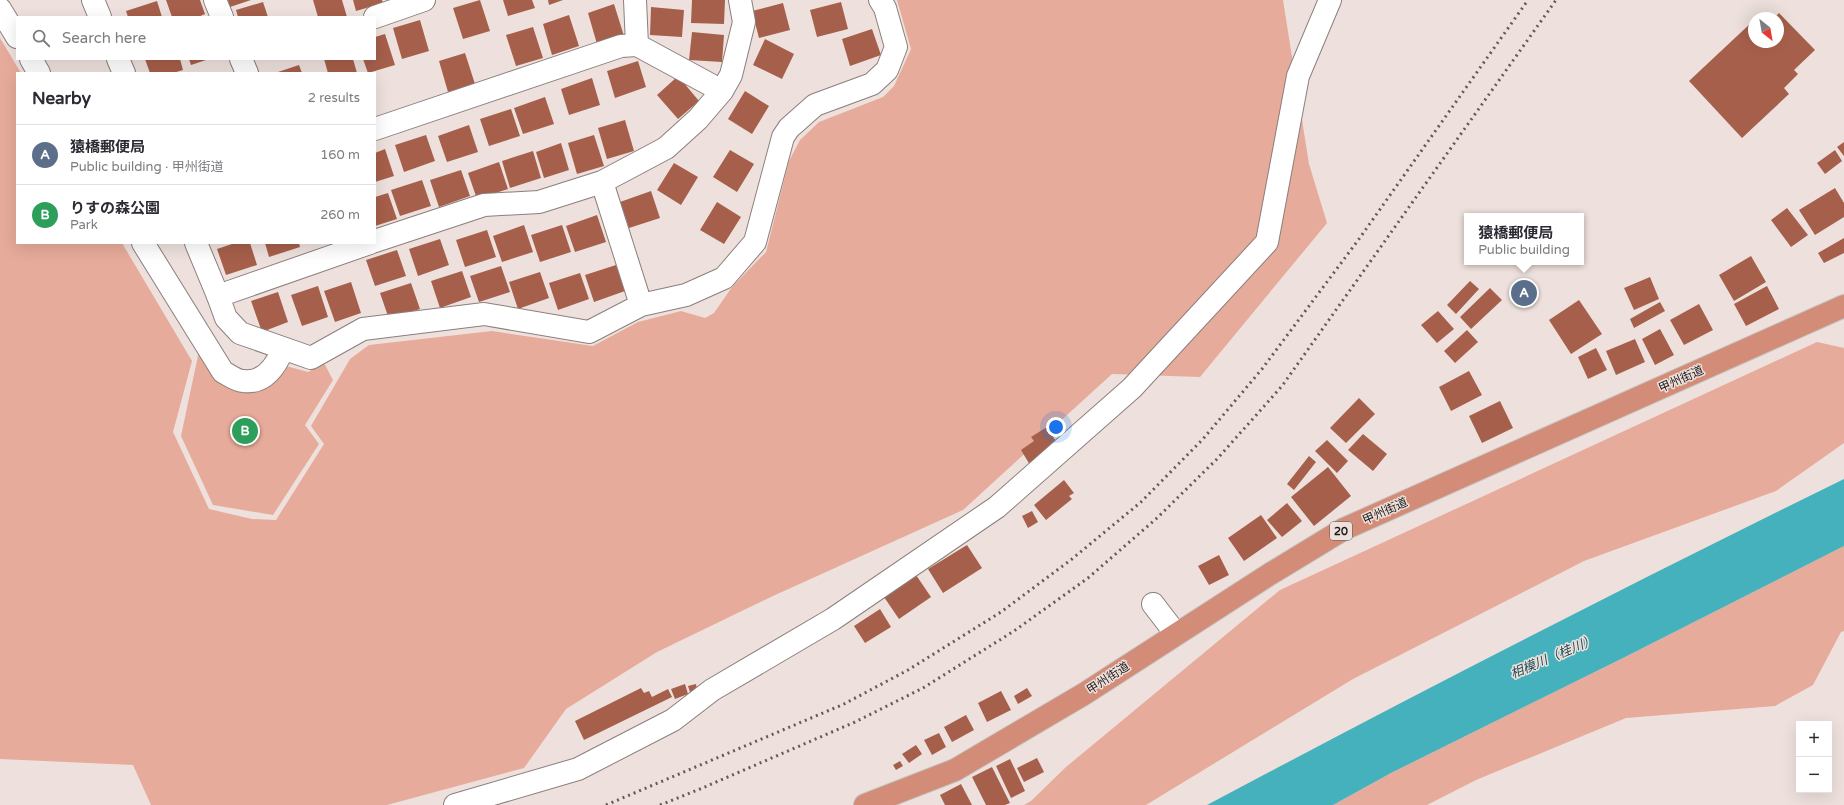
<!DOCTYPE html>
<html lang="en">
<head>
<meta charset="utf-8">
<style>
	:root { --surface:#fff; --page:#f7f7f7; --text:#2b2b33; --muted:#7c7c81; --line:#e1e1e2; --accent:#ea580c }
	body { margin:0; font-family:"Varela Round","Noto Sans JP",sans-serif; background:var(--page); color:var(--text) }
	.controls { position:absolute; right:12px; bottom:12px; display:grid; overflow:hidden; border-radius:0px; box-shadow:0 4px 16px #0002 }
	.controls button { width:36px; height:36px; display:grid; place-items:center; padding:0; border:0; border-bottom:1px solid var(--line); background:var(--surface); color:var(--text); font:20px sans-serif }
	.compass { position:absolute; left:1748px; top:12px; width:36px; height:36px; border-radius:50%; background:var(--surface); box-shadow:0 4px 16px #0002; rotate:149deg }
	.you { position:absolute; left:1056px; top:427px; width:14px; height:14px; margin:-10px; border:3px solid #fff; border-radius:50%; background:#1a73e8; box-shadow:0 0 0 6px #1a73e833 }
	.badge { display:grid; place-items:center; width:26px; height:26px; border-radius:50%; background:var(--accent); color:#fff; font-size:13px; font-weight:700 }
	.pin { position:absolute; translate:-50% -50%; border:2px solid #fff; box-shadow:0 1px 4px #0006 }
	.popup { position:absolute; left:1464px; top:213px; width:120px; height:52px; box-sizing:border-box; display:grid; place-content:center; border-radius:0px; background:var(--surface); filter:drop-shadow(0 1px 3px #0005); font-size:13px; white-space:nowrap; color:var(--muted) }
	.popup b { font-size:15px; color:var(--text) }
	.popup::after { content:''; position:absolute; left:50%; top:100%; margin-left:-8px; border:8px solid transparent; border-top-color:var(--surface) }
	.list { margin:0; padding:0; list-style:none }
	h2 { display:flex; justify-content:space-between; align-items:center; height:52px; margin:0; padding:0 16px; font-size:17px }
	h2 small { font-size:13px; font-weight:400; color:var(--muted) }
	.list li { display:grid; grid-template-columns:26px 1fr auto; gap:12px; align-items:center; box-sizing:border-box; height:60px; padding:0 16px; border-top:1px solid var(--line) }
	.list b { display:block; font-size:15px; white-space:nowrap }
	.list p { margin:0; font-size:13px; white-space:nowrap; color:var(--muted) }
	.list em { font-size:13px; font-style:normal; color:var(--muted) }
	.icon { flex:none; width:22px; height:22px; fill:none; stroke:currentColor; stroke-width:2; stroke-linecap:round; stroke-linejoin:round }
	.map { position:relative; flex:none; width:1844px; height:805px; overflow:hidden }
	.search { position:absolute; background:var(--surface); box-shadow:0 4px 16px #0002; left:16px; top:16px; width:360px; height:44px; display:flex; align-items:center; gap:10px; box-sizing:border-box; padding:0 14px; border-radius:0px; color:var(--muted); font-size:15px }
	.panel { position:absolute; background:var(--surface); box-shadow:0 4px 16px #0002; left:16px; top:72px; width:360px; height:172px; border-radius:0px }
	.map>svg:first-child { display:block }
	.green { fill:#e6ab9a }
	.water { fill:#45b1bd }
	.building { fill:#a65f4a }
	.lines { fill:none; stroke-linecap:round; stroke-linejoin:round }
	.minor-casing { stroke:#8b7f7c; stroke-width:24 }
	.tertiary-casing { stroke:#8b7f7c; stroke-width:24 }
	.trunk-casing { stroke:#c5c4c3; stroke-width:24 }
	.minor { stroke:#fff; stroke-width:22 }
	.tertiary { stroke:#fff; stroke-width:22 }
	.trunk { stroke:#d38c77; stroke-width:22 }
	.rail { stroke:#635b59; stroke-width:3; stroke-dasharray:2 4; stroke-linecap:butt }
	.labels { text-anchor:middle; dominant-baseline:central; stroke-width:3; stroke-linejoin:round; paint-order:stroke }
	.shield { fill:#eee1dd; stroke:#5e5654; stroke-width:1 }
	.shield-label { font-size:11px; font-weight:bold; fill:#201b1a }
	.street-label { font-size:12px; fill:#201b1a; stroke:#eee1dd }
	.water-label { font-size:13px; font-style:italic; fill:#1e4d53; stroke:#eee1dd }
</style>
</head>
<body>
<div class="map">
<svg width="1844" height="805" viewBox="0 0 1844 805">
	<rect width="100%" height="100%" fill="#eee1dd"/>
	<path class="green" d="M 897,0 L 1283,0 L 1309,164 L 1327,223 L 1200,377 L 1112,374 L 963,510 L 773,596 L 657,652 L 566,709 L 524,768 L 387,805 L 151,805 L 133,765 L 0,759 L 0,38 L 21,73 L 17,73 L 17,243 L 122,243 L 192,361 L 173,432 L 209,509 L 252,519 L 276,520 L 324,444 L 311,426 L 350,359 L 369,345 L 492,331 L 593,346 L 638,322 L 681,311 L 705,318 L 714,313 L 732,287 L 766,252 L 789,161 L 800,140 L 819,122 L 883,97 L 894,86 L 911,49 Z
		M 1817,342 L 1844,348 L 1844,443 L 1776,491 L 1584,561 L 1353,679 L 1146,805 L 1024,805 L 1031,801 L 1066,767 L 1280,590 Z
		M 199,351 L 216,377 L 286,366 L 308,372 L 324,363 L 333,380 L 305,425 L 319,444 L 273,515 L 213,505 L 181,436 Z
		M 1844,546 L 1844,631 L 1841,632 L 1813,685 L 1775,706 L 1626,718 L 1476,780 L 1427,805 L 1333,805 L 1391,773 L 1623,658 Z"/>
	<path class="water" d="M 1844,479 L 1844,546 L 1623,658 L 1391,773 L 1333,805 L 1207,805 C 1418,693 1630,584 1844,479 Z"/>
	<path class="building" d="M 166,0 L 200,0 L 205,14 L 198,17 L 172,17 Z
		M 228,0 L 251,0 L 230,7 Z
		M 313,0 L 342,0 L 347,17 L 318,17 Z
		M 353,0 L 382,0 L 383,3 L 356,11 Z
		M 480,0 L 490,31 L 463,39 L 453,8 Z
		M 503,0 L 532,0 L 535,8 L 508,16 Z
		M 548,0 L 563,0 L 549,5 Z
		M 692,0 L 725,0 L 724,24 L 691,23 Z
		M 157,1 L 162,17 L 128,17 L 126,11 Z
		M 263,2 L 268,17 L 238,17 L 236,10 Z
		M 841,2 L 848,29 L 817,37 L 810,10 Z
		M 783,3 L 790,30 L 759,38 L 752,11 Z
		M 614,4 L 624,36 L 597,44 L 588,13 Z
		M 651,7 L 684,10 L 682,37 L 650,35 Z
		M 1779,13 L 1815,50 L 1794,70 L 1798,74 L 1784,88 L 1789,94 L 1742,138 L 1689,81 L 1752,22 L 1754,24 L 1754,42 L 1778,42 L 1778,18 L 1774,18 Z
		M 569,15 L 579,46 L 552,55 L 543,24 Z
		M 420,20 L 429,51 L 402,59 L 393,28 Z
		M 533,27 L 543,58 L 516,66 L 506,35 Z
		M 872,29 L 881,55 L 850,66 L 842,39 Z
		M 692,32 L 724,35 L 722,62 L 689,60 Z
		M 385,34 L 395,65 L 368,73 L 363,59 L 375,59 L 375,37 Z
		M 765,39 L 794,54 L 782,79 L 753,65 Z
		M 465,53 L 475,84 L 448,92 L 439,61 Z
		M 145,59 L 180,59 L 183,70 L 173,73 L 150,73 Z
		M 189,59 L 209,59 L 191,65 Z
		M 324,59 L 353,59 L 357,73 L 328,73 Z
		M 638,61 L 646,87 L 615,98 L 607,71 Z
		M 299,65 L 302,73 L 275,73 Z
		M 678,76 L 699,101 L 678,119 L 657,95 Z
		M 592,78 L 600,105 L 569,115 L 561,89 Z
		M 745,91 L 769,106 L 752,134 L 728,119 Z
		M 545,97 L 554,124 L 523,134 L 514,108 Z
		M 511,109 L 520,136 L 489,146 L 480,119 Z
		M 625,120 L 634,151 L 607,159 L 598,128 Z
		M 469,125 L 478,152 L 447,162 L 438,136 Z
		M 426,135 L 435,161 L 404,172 L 395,145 Z
		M 594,135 L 604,166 L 577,174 L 568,143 Z
		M 1844,142 L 1844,156 L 1837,147 Z
		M 561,143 L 569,170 L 544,178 L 536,152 Z
		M 385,149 L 394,176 L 375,182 L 375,153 Z
		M 730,150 L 754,164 L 737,192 L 713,177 Z
		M 1835,150 L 1842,161 L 1825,174 L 1817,163 Z
		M 533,151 L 541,178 L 510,188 L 502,161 Z
		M 499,162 L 508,189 L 477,199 L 468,173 Z
		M 674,163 L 698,177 L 681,205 L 657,190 Z
		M 461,170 L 470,196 L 439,207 L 430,180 Z
		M 422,180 L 431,206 L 400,216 L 391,190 Z
		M 1835,188 L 1844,203 L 1844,217 L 1815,235 L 1799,210 Z
		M 651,191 L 660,218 L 629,228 L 620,202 Z
		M 388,193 L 397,219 L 375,226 L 375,197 Z
		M 717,202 L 741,217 L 724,244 L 700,230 Z
		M 1787,208 L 1808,235 L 1791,247 L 1771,220 Z
		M 597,215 L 606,242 L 575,252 L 566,226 Z
		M 524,225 L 533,252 L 502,262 L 493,236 Z
		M 562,225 L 571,252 L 540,262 L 531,235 Z
		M 487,230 L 496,257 L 465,267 L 456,240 Z
		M 1844,238 L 1844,253 L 1824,263 L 1818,253 Z
		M 440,239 L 449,265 L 418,276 L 409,249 Z
		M 235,243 L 250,243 L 257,265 L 226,275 L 217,249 Z
		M 265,243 L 299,243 L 300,247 L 269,257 Z
		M 397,250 L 406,276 L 375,286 L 366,260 Z
		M 1751,256 L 1766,282 L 1734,301 L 1719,275 Z
		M 616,265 L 625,291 L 594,302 L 585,275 Z
		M 501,266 L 510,292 L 479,302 L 470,276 Z
		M 462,271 L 471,297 L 440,308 L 431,281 Z
		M 540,272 L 549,298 L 518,309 L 509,282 Z
		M 580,273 L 589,299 L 558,310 L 549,283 Z
		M 1650,277 L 1659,299 L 1634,310 L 1624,288 Z
		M 1470,281 L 1479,289 L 1456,314 L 1447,305 Z
		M 351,282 L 361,313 L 335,322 L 324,291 Z
		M 411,283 L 420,309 L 389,319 L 380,293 Z
		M 318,286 L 328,317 L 302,326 L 291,295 Z
		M 1767,286 L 1779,309 L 1746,326 L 1734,304 Z
		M 1490,288 L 1502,300 L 1471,329 L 1460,317 Z
		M 278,292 L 288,322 L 262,332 L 251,301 Z
		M 1579,300 L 1602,334 L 1571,354 L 1549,320 Z
		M 1660,302 L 1665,311 L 1634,328 L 1630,319 Z
		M 1699,304 L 1713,330 L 1684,345 L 1670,320 Z
		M 1438,311 L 1454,329 L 1437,343 L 1421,325 Z
		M 1660,329 L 1674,355 L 1655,365 L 1642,339 Z
		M 1467,330 L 1478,342 L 1455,363 L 1444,351 Z
		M 1635,339 L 1645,362 L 1616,375 L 1606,351 Z
		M 1596,348 L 1607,370 L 1588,379 L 1578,357 Z
		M 1469,371 L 1482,395 L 1451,411 L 1439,387 Z
		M 1359,398 L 1375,414 L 1346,443 L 1330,428 Z
		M 1500,401 L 1513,428 L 1482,443 L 1469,416 Z
		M 1047,427 L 1059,446 L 1030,465 L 1021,450 L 1034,441 L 1031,437 Z
		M 1363,434 L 1387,454 L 1373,471 L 1348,450 Z
		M 1327,440 L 1348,461 L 1337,473 L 1315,451 Z
		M 1309,456 L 1316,462 L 1294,490 L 1287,484 Z
		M 1328,467 L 1351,496 L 1314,526 L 1291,497 Z
		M 1064,480 L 1074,493 L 1069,496 L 1072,499 L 1046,520 L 1034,505 Z
		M 1287,503 L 1302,521 L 1282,537 L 1267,520 Z
		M 1032,511 L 1038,522 L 1028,528 L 1022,516 Z
		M 1261,515 L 1277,538 L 1244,561 L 1228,538 Z
		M 967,545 L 982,568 L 943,593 L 928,569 Z
		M 1219,555 L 1229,575 L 1209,585 L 1198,566 Z
		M 916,575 L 931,597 L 899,619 L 884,597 Z
		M 880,609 L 891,627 L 865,643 L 854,626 Z
		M 685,684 L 688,694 L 675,699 L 671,689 Z
		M 696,684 L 697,690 L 690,692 L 688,686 Z
		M 641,688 L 644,693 L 649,691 L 652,697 L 668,689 L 672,697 L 584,740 L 575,721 Z
		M 1027,688 L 1032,696 L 1018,704 L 1014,696 Z
		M 1001,691 L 1011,710 L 987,722 L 978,703 Z
		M 966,715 L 974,730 L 952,742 L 944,727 Z
		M 939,733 L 946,747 L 932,755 L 924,740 Z
		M 916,745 L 922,754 L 909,763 L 902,754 Z
		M 1037,758 L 1044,772 L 1024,782 L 1017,768 Z
		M 1010,759 L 1025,791 L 1011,798 L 996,766 Z
		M 900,761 L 903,766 L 896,770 L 893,765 Z
		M 992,767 L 1010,803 L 1005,805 L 986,805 L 972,777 Z
		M 961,784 L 972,805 L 945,805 L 940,795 Z"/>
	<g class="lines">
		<g class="minor-casing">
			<path id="minor" d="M 215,0 L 222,17
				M 0,9 L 17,37
				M 375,17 L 424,0
				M 637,45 L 722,91
				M 31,59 L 39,73
				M 241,59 L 247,73
				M 375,129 L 621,46 L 637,45 L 635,0
				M 602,182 L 641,305
				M 375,241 L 484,205 L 539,202 L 602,182 L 666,148 L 698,119 L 722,91 L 731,75 L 744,22 L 740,0
				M 143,243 L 223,372 C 229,375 237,381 243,381 C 264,384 276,366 283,349
				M 370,243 L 218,296 L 226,318 L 240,333 L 311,358 L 363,329 L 484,314 L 589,332 L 641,305 L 686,295 L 724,278 L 755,242 L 783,137 L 789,128 L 815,105 L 872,84 L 887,70 L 896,47 L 885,8 L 880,0
				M 1153,604 L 1176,634
				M 455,805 L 578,769 L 673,720 L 712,690 L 833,619 L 997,507 L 1132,388 L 1267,242 L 1298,76 L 1330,0"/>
		</g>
		<g class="tertiary-casing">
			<path id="tertiary" d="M 93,0 L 100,17
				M 118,59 L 124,73
				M 196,243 L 218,296"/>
		</g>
		<g class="trunk-casing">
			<path id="trunk" d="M 865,805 L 955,770 L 1084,694 L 1270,574 L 1344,529 L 1844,306"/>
		</g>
		<use href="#minor" class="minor"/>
		<use href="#tertiary" class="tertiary"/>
		<use href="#trunk" class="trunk"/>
		<path class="rail" d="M 606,805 L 844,704 L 908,670 L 1001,612 L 1072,559 L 1141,502 L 1203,439 L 1262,369 L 1359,239 L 1528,0
			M 660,805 L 700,789 L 855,722 L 923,688 L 1014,631 L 1088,578 L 1157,518 L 1218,458 L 1282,386 L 1556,0"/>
	</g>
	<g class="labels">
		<rect class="shield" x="1330" y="522" width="22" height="18" rx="3"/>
		<g class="shield-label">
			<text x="1341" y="531">20</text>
		</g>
		<g class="street-label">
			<text transform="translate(1681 379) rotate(-24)">甲州街道</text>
			<text transform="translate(1385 511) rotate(-24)">甲州街道</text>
			<text transform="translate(1108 678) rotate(-33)">甲州街道</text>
		</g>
		<g class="water-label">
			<text transform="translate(1553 657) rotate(-23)">相模川（桂川）</text>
		</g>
	</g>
</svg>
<div class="controls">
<button>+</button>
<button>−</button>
</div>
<svg class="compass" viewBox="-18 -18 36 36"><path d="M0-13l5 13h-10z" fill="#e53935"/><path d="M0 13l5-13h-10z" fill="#7c7c81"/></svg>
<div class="you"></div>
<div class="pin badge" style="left:1524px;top:293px;background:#5c6f8a">A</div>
<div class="popup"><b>猿橋郵便局</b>Public building</div>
<div class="pin badge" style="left:245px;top:431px;background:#2e9e5b">B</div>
<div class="search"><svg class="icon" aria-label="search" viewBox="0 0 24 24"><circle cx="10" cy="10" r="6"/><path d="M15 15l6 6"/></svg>Search here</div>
<section class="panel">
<h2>Nearby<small>2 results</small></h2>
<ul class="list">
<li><span class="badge" style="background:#5c6f8a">A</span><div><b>猿橋郵便局</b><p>Public building · 甲州街道</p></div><em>160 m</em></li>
<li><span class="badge" style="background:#2e9e5b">B</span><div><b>りすの森公園</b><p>Park</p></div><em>260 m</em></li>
</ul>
</section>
</div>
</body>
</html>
